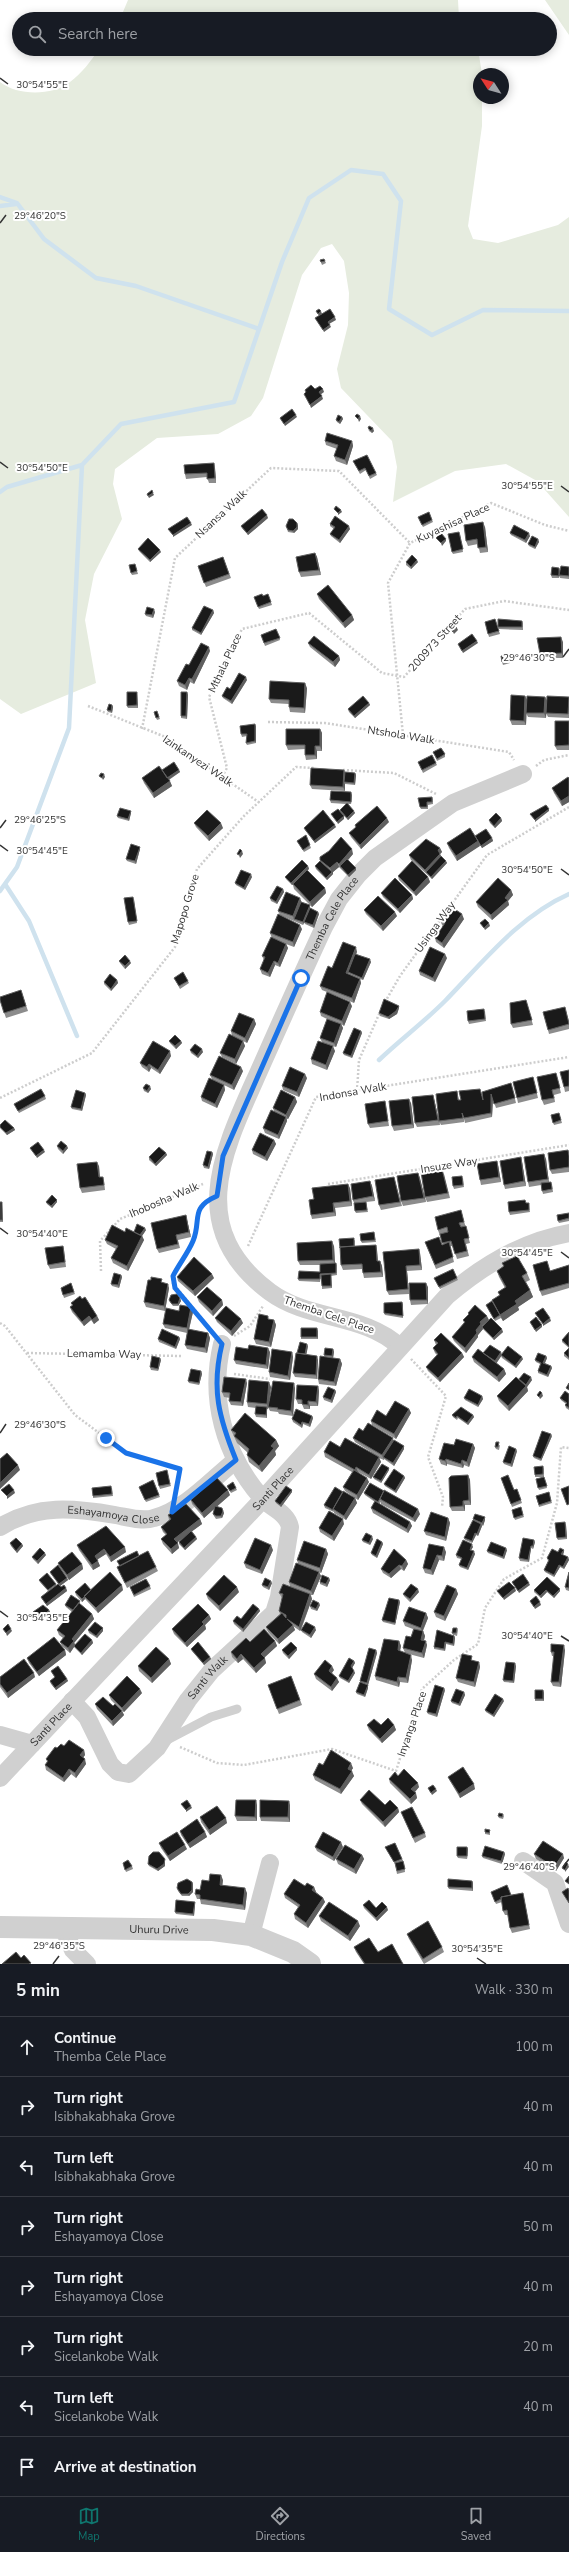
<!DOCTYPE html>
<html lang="en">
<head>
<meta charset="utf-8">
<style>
	:root { --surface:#171b24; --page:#20242c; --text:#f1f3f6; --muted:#9ea1a6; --line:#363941; --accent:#0f766e }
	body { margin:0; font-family:"Nunito Sans",sans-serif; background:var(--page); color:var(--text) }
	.compass { position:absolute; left:473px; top:68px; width:36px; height:36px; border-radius:50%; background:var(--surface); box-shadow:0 2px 10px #0003; rotate:306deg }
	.stop { position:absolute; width:12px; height:12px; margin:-9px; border:3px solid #1a73e8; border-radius:50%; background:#fff }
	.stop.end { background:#1a73e8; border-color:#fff; box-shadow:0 1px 4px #0008 }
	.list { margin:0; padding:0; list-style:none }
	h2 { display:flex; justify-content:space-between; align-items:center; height:52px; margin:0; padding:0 16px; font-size:17px }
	h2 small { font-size:13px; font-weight:400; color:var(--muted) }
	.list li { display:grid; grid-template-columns:26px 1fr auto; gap:12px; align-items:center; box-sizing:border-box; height:60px; padding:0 16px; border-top:1px solid var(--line) }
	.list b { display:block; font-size:15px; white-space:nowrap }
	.list p { margin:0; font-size:13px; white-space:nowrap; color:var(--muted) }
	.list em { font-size:13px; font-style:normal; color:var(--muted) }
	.icon { flex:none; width:22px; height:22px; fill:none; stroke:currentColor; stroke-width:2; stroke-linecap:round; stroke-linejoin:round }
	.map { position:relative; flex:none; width:569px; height:1964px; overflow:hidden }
	.search { position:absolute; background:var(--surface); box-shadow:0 2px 10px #0003; left:12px; right:12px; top:12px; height:44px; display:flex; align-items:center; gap:10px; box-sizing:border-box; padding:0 14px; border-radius:22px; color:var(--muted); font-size:15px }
	.sheet { height:532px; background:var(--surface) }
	nav { display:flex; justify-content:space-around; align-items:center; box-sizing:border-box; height:56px; border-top:1px solid var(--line); background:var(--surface); font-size:11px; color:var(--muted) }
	nav a { display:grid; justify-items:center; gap:2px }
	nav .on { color:var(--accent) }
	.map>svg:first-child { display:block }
	.green { fill:#e6ecdf }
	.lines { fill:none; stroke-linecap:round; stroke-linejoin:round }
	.stream { stroke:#cfe2ee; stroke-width:4.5 }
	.path { stroke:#cdcdcd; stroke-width:2.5; stroke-dasharray:2 2; stroke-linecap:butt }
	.service { stroke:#d0d0d0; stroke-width:9 }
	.minor { stroke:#d0d0d0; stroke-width:18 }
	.tertiary { stroke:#d0d0d0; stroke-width:22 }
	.wall { fill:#8c8c8c }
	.shaded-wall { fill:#5f5f5f }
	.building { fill:#1a1a1a; stroke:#5f5f5f }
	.route { stroke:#1a73e8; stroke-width:5 }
	.ticks { fill:none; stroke:#333; stroke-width:1.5 }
	.labels { text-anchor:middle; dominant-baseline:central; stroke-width:4; stroke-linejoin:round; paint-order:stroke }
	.street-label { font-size:11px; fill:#333; stroke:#fff }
	.ticks-label { font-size:10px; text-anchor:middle; fill:#333; stroke:#fff; stroke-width:4; stroke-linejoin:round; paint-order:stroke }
</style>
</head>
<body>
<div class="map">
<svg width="569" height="1964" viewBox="0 0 569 1964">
	<rect width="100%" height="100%" fill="#fff"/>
	<path class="green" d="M 128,0 L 458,0 L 459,19 L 120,19 Z
		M 545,0 L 569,0 L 569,35 Z
		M 99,49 L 478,49 L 482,74 L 479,74 L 479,98 L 482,98 L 482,126 L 468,226 L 473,239 L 498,243 L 558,225 L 569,217 L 569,517 L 537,481 L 506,464 L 455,471 L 393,502 L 397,467 L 392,441 L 341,388 L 337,369 L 348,325 L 349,293 L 344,261 L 332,244 L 321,248 L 302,275 L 263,398 L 251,416 L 218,434 L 157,438 L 115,469 L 113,484 L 122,519 L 94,574 L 85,620 L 96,683 L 21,714 L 0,699 L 0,82 C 18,96 52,96 70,82 C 82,73 91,61 99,49 Z"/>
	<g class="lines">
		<path class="stream" d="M 0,197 L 17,203 L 44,239 L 96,278 L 136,286 L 259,329
			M 0,206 L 16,204
			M 0,492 L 7,487 L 82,465
			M 5,884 L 29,921 L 77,1036
			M 0,891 L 17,867 L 69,728 L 82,465 L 121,424 L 234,402 L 282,262 L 309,198 L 351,170 L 383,174 L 401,201 L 389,309 L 432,335 L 483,310 L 569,311
			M 379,1060 C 400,1040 424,1022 445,1001 C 482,963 519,916 569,894"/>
		<path class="path" d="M 88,706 L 163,736 L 260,803
			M 268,722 L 325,723 L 509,752 L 514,760
			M 142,729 L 175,558 L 271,468 L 339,471 L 410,543
			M 403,735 L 388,583 L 410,543 L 491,503 L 545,525 L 569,531
			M 536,766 L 544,760 L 569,755
			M 343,770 L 394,773 L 436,794
			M 222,777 L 227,768 L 209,697 L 242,629 L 309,613 L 382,673 L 404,677 L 465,609 L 504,601 L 569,610
			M 385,1002 L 400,976 L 487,855 L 569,807
			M 357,1091 L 359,1060 L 380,1012
			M 0,1098 L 92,1053 L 175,947 L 197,869 L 244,816 L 296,767 L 314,768
			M 328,1184 L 569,1145
			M 201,1205 L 198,1212 L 194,1240 L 173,1276 L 172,1282 L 212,1331
			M 248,1246 L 316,1097 L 569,1057
			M 101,1271 L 100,1241 L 120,1219 L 203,1184
			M 0,1323 L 5,1326 L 75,1415 L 126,1453 L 180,1469 L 176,1489
			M 234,1336 L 250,1326 L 263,1306
			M 27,1353 L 181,1356
			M 411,1359 L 446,1396 L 428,1457 L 443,1497 L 442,1507
			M 234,1374 L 270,1379
			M 180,1747 L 217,1763 L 244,1765 L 332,1749 L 396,1771 L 422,1689 L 454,1660 L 478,1644 L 485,1608 L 504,1579 L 542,1558 L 557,1503 L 561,1447 L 569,1448"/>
		<path class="service" d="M 169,1739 L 211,1717 L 237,1709"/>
		<g class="minor">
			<path id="s1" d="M 400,1347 C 364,1313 309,1321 270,1292 C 180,1225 227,1144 263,1062 C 283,1017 303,972 324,927 L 339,899 L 358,875 L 375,858 L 453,803 L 523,774"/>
			<path id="s2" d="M 0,1527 C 37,1504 74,1508 115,1515 C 127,1517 142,1522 154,1518 C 185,1510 211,1480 236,1460"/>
			<path id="s3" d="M 72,1701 L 87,1717 L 110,1764 L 118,1772 L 129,1774 L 157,1748 L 188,1700 L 212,1670 L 274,1613 L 279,1597 L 290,1527 C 287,1512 270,1508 261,1497 C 224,1454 209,1399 222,1344"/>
			<path d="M 0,1735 L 32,1744"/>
			<path id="s4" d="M 0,1778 L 263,1499 L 447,1296 C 482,1266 523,1241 569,1233"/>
			<path d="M 523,1861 L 555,1883 L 569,1924"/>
			<path d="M 63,1928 L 73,1950 L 87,1964"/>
			<path d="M 251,1935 L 270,1863"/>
		</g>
		<path class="tertiary" id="s5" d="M 0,1927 L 213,1930 L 251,1935 L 293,1952 L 310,1964"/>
	</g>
	<path class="wall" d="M 324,259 L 326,263 L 322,265 L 320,260 Z
		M 342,417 L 343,419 L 340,424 L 337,422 L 336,420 Z
		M 368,428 L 374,431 L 372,433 L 369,431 Z
		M 325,441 L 352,441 L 353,446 L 347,465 L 336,461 L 334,456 L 337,449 L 326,445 Z
		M 353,461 L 376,473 L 377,475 L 370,479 L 366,470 L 360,474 Z
		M 215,468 L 216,483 L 209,483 L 207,477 L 186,479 L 185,474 Z
		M 429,512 L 433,522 L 423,527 L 419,519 Z
		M 268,518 L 248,535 L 242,528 L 241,526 Z
		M 330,524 L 350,529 L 340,543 L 331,536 L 330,534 L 334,529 L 330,526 Z
		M 298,525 L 298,529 L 294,533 L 288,532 L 286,526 Z
		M 485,527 L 488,552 L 480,553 L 478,544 L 468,546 L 466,541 Z
		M 510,533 L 530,536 L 526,543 L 511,535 Z
		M 460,534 L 463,552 L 453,554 L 452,552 Z
		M 538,539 L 539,542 L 535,549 L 529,546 L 528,544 Z
		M 138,549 L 161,552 L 150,562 L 139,551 Z
		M 315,553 L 317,557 L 321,575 L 301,577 L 299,572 Z
		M 223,557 L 231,578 L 206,587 L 198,566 Z
		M 406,562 L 418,562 L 411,569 L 406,565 Z
		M 135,564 L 138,574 L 132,575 L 131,573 Z
		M 569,567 L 569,579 L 560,578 L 560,576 L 559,578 L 552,578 L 551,575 L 559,568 L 560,570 Z
		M 268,594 L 272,605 L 259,609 L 254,597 L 263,596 Z
		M 317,594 L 352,615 L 354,620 L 345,628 L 319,599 Z
		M 213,610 L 214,613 L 201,635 L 192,630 L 192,628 Z
		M 155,612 L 153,618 L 146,616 L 145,614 Z
		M 495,619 L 500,634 L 489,637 L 485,622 Z
		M 522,621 L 523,623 L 523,630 L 499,629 L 498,627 Z
		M 276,629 L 280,640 L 265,646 L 261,635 Z
		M 563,642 L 563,658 L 542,658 L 540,654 Z
		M 308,643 L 339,656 L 340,660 L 335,667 L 310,647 Z
		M 210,651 L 194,684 L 190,682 L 187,690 L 179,686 L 177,681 L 189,665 Z
		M 509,657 L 510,663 L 503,665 L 502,662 Z
		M 247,680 L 232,704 L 223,698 L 222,696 L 230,689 Z
		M 307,688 L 305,713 L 290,712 L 289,707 L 289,704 L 271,703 L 269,699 Z
		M 187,692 L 188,695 L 187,719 L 181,718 L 181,716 Z
		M 137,694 L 138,708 L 128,708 L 127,706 Z
		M 525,696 L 527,700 L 526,725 L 512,725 L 510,720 Z
		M 545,697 L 547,701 L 546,718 L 528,717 L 526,713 Z
		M 569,697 L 569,718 L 548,717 L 546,713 Z
		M 369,703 L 370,705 L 355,718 L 349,712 L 348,709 Z
		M 112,705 L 113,707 L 112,713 L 108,712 L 107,710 Z
		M 157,711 L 160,719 L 157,720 L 154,712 Z
		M 569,721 L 569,750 L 557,750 L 555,746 Z
		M 256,726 L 256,743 L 247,745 L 246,743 L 247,736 L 242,737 L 241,734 Z
		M 320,729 L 322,733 L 322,751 L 317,751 L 317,759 L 306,760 L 305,755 L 305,749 L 288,750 L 286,745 Z
		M 433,752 L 445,754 L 445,757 L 437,761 Z
		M 418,762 L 436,763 L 437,765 L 423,773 Z
		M 162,770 L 179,770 L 180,772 L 169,780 L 172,786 L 154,798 L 144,783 L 142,778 Z
		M 345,772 L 355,773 L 356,775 L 355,785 L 345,784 L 345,791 L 312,789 L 310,785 Z
		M 569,778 L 569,802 L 562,806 L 554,793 L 552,788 Z
		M 352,795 L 351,804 L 348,804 L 355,813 L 348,820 L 340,812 L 340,810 L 346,804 L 331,803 L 330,800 Z
		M 432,797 L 433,799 L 433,804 L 428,805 L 428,809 L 421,809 L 420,807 Z
		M 131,811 L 131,813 L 129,821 L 118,818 L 117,816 Z
		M 501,818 L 502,821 L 495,828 L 490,823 L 489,820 Z
		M 389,822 L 361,849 L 351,837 L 349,833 Z
		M 194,823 L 223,828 L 209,841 L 196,827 Z
		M 336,827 L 315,843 L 305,830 L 304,828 Z
		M 306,835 L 311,848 L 304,852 L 297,841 Z
		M 475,836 L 492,838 L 493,841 L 482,848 L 480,845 L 457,861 L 449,848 L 447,843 Z
		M 440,848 L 442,852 L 440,854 L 441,856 L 447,863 L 432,879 L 411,860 L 409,855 Z
		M 140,849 L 136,864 L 127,861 L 126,859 Z
		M 353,854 L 348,860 L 356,870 L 349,877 L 339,867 L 333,872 L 333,874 L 327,880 L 316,869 L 315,866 L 320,862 L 320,860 Z
		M 308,866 L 309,869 L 307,870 L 325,888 L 326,893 L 312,907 L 294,889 L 293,885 L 292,885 L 286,879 L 285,877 Z
		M 398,876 L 428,877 L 430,882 L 416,896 L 399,880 Z
		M 252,877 L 245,890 L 236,885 L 235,883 Z
		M 283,889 L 284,892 L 277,904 L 271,901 L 270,898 Z
		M 511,890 L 513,895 L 508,901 L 509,905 L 492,920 L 478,907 L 476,902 Z
		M 381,893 L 412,895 L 413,899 L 400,913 L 383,897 Z
		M 134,899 L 137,923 L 129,925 L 128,922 Z
		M 302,902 L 319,914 L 314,928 L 305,924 L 304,922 L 303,925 L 280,915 L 278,911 Z
		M 364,910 L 397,916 L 383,931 L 366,914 Z
		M 464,919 L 444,948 L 436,942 L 435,938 L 443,926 L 442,925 L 440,920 Z
		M 302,929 L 294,947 L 286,944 L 288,948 L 280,967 L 275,965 L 270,977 L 262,974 L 260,969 L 264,960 L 262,956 L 272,938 L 270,933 Z
		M 357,952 L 356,954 L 371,962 L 363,980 L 360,979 L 361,983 L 354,1003 L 322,990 L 320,986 Z
		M 447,958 L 435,982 L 420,975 L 419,971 Z
		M 119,961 L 131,963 L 125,969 L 120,963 Z
		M 174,978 L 188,981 L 189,983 L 180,989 Z
		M 117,980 L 118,983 L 111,991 L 104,984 L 104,982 Z
		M 21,990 L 28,1011 L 6,1018 L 0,1000 Z
		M 526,1000 L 533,1025 L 513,1028 L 511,1024 Z
		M 352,1006 L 344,1026 L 341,1024 L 343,1028 L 336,1047 L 329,1045 L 335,1051 L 327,1070 L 312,1064 L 311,1059 L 322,1042 L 320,1038 L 327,1019 L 321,1016 L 320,1012 Z
		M 399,1008 L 397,1014 L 389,1019 L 380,1016 L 379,1013 Z
		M 485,1011 L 486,1021 L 469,1024 L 468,1021 Z
		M 566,1011 L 569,1021 L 569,1029 L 549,1034 L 548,1030 Z
		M 254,1019 L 256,1024 L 247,1043 L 243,1041 L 245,1046 L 236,1064 L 222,1057 L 220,1053 L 232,1036 L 231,1031 Z
		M 361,1031 L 362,1033 L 352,1058 L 344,1055 L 343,1053 Z
		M 169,1041 L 181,1041 L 182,1043 L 176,1049 L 170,1043 Z
		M 190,1050 L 203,1052 L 198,1058 L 191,1053 Z
		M 171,1056 L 160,1074 L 151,1068 L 149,1072 L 142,1067 L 140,1063 Z
		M 569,1070 L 569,1091 L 565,1092 L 564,1087 Z
		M 243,1071 L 234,1090 L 224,1085 L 225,1090 L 217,1108 L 202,1101 L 201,1097 L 212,1079 L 210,1075 Z
		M 556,1073 L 561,1093 L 554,1095 L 555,1102 L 544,1105 L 542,1100 Z
		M 533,1077 L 538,1098 L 518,1103 L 517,1098 Z
		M 307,1078 L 299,1097 L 283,1090 L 282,1086 Z
		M 512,1087 L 516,1103 L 496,1108 L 493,1099 L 492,1117 L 465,1123 L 464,1119 L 464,1122 L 441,1125 L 439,1121 L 457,1091 L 458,1096 L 459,1100 L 483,1097 Z
		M 143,1088 L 151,1089 L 148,1093 L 144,1091 Z
		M 85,1093 L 86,1095 L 82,1111 L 72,1109 L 71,1107 Z
		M 433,1095 L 434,1099 L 440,1125 L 417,1127 L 415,1123 Z
		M 45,1096 L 46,1099 L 19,1113 L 14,1104 Z
		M 295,1097 L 297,1102 L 288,1119 L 287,1119 L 287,1121 L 279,1139 L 265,1133 L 263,1128 L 274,1111 L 273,1108 Z
		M 385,1101 L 386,1106 L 389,1126 L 370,1128 L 368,1124 Z
		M 411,1103 L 414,1128 L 394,1131 L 392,1126 Z
		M 559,1113 L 562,1123 L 554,1125 L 551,1115 Z
		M 0,1125 L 14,1128 L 15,1130 L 7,1135 L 0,1128 Z
		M 274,1140 L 276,1144 L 267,1161 L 253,1154 L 252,1150 Z
		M 57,1146 L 68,1148 L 63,1154 L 58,1149 Z
		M 568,1150 L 569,1152 L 569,1172 L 552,1174 L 550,1170 Z
		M 212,1152 L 213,1154 L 209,1169 L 204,1168 L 203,1165 Z
		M 166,1153 L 167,1155 L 156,1166 L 149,1160 L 149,1157 Z
		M 546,1159 L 549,1182 L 552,1184 L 553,1192 L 543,1194 L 541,1185 L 529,1187 L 528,1182 Z
		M 522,1162 L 526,1186 L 505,1189 L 504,1185 Z
		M 498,1165 L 501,1182 L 481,1185 L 480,1180 Z
		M 99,1166 L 100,1177 L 104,1181 L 105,1190 L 82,1193 L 80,1188 Z
		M 418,1173 L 426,1202 L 403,1206 L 401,1201 Z
		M 444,1174 L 450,1198 L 427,1202 L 425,1197 Z
		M 394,1177 L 402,1206 L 381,1210 L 379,1205 Z
		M 463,1178 L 464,1187 L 454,1189 L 453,1186 Z
		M 370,1181 L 372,1186 L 375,1201 L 366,1202 L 368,1212 L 356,1213 L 355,1211 L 354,1203 L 353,1200 Z
		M 350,1188 L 352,1206 L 335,1208 L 336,1216 L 312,1219 L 311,1215 L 314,1199 Z
		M 0,1202 L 2,1204 L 3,1222 L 0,1222 Z
		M 46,1202 L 57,1202 L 52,1208 L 47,1204 Z
		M 526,1203 L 529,1205 L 530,1212 L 510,1215 L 509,1212 Z
		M 461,1210 L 470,1243 L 466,1244 L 469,1256 L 457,1259 L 453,1246 L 450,1246 L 454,1262 L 436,1269 L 425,1242 L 443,1245 L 438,1230 Z
		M 569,1213 L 569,1221 L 559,1223 L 558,1221 Z
		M 186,1215 L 187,1220 L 191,1237 L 178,1240 L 180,1248 L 159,1253 L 157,1249 Z
		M 146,1230 L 142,1236 L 144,1240 L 128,1271 L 113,1263 L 111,1258 L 116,1249 L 107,1244 L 105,1240 L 125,1232 L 134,1232 Z
		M 374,1232 L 376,1242 L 362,1243 L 361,1241 Z
		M 355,1240 L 355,1246 L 376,1245 L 377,1250 L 378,1261 L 380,1261 L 382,1266 L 383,1277 L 364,1278 L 363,1273 L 362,1269 L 343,1270 L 341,1265 L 340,1248 Z
		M 63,1246 L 64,1250 L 66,1267 L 50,1269 L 48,1265 Z
		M 334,1246 L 335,1263 L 336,1263 L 337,1265 L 337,1275 L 331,1276 L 332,1288 L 322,1289 L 322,1286 L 321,1276 L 320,1282 L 299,1281 L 298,1279 L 320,1272 L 320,1265 L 300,1265 L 298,1261 Z
		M 383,1252 L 420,1253 L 422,1270 L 407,1271 L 409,1294 L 389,1295 L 387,1291 Z
		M 547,1261 L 550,1271 L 569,1265 L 569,1288 L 542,1296 L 540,1291 Z
		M 502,1263 L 527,1273 L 530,1280 L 526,1282 L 530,1290 L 533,1297 L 518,1307 L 519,1310 L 503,1321 L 501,1318 L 495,1321 L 486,1305 L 493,1304 L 492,1300 L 500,1296 L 498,1292 L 505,1288 L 499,1277 L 497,1271 L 504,1267 Z
		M 121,1275 L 122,1277 L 119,1288 L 112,1286 L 111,1284 Z
		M 177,1277 L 214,1278 L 195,1296 L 178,1281 Z
		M 434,1278 L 457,1278 L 458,1280 L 440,1289 Z
		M 71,1283 L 75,1294 L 64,1298 L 61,1288 Z
		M 428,1287 L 428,1304 L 411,1305 L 410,1300 Z
		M 169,1288 L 165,1311 L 146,1307 L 144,1302 Z
		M 197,1297 L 222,1300 L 223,1305 L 213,1316 L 199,1302 Z
		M 180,1298 L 181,1301 L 178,1306 L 173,1306 L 170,1302 L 169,1300 Z
		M 82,1299 L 97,1316 L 99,1320 L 94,1324 L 91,1320 L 84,1326 L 72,1312 L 70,1307 L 72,1306 L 71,1303 Z
		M 402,1302 L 403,1305 L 403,1318 L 385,1315 L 384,1313 Z
		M 191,1307 L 193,1312 L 189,1330 L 208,1333 L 210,1338 L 207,1353 L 187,1349 L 185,1345 L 187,1333 L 165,1328 L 163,1324 L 179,1311 Z
		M 468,1313 L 489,1320 L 503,1332 L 494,1340 L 483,1329 L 478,1335 L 478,1337 L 466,1353 L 454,1341 L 452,1337 L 464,1323 L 463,1320 L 469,1315 Z
		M 215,1318 L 243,1323 L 232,1336 L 217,1322 Z
		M 270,1319 L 274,1320 L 276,1325 L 271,1347 L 256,1344 L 254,1339 Z
		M 318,1331 L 318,1339 L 301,1339 L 301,1337 Z
		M 569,1332 L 569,1360 L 564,1356 L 564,1353 L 569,1348 L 562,1342 L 562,1340 Z
		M 179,1337 L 180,1339 L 176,1349 L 159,1342 L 158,1339 Z
		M 434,1340 L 462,1353 L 464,1357 L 440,1382 L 428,1371 L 426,1367 L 437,1355 L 435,1353 L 433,1348 L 436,1345 Z
		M 308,1346 L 306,1354 L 318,1360 L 317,1379 L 295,1377 L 293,1373 L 297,1353 Z
		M 333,1349 L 334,1352 L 333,1358 L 340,1359 L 342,1364 L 336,1386 L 319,1384 L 318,1379 L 325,1357 L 324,1355 Z
		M 270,1352 L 268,1369 L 236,1364 L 234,1360 Z
		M 292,1352 L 293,1357 L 290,1380 L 270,1377 L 269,1372 Z
		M 483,1353 L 502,1354 L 523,1359 L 516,1368 L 502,1358 L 501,1356 L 496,1363 L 504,1369 L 506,1374 L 499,1382 L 474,1362 L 472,1357 Z
		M 546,1356 L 547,1358 L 545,1363 L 551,1366 L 552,1368 L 548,1377 L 538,1373 L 538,1371 L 540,1364 L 536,1362 L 535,1360 Z
		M 161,1360 L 158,1371 L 151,1370 L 150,1367 Z
		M 201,1371 L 202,1374 L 199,1385 L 189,1383 L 188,1381 Z
		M 519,1379 L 532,1380 L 527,1387 L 528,1391 L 509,1411 L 499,1401 L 497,1396 Z
		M 247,1383 L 243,1406 L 231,1405 L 229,1401 L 230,1398 L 224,1397 L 222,1392 Z
		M 318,1386 L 319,1391 L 318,1406 L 310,1406 L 310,1409 L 304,1409 L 302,1404 L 298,1404 L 296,1399 Z
		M 271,1387 L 269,1402 L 295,1388 L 293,1416 L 279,1414 L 278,1412 L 270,1411 L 268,1407 L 268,1409 L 267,1409 L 267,1418 L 256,1417 L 255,1414 L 256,1408 L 248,1407 L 247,1402 Z
		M 335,1390 L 336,1392 L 332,1403 L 324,1400 L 323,1397 Z
		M 569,1394 L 569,1410 L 566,1408 L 565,1405 L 566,1404 L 561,1400 L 560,1398 Z
		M 482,1396 L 483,1399 L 478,1407 L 465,1400 L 464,1398 Z
		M 409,1409 L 411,1413 L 396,1439 L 372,1425 L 371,1421 Z
		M 452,1415 L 473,1415 L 474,1417 L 468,1425 L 458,1418 L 457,1420 L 453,1417 Z
		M 312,1416 L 313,1418 L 310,1427 L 303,1424 L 302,1428 L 293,1422 L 292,1419 Z
		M 231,1430 L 276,1440 L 279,1446 L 275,1451 L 276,1455 L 262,1472 L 249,1462 L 247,1455 L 248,1453 L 237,1443 Z
		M 363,1431 L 394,1441 L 404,1449 L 394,1466 L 384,1459 L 384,1460 L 379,1458 L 381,1462 L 371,1479 L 358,1472 L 369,1482 L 358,1500 L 345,1491 L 343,1487 L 352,1472 L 325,1457 L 324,1452 L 340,1447 L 371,1452 L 355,1442 L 353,1438 Z
		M 552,1436 L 541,1461 L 534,1458 L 533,1456 Z
		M 473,1444 L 475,1448 L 469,1467 L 464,1465 L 463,1468 L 447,1464 L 447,1466 L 441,1464 L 439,1459 L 454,1445 Z
		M 500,1445 L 499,1450 L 496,1449 L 495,1447 Z
		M 517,1451 L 512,1467 L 504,1464 L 503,1462 Z
		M 543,1466 L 544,1469 L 544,1477 L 535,1477 L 535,1475 Z
		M 389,1470 L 381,1483 L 374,1479 L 373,1477 Z
		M 167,1473 L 171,1486 L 160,1489 L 159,1486 Z
		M 468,1475 L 470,1480 L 471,1505 L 465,1505 L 465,1511 L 452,1511 L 450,1507 Z
		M 404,1476 L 405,1478 L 396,1493 L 385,1486 L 384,1484 Z
		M 544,1477 L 547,1488 L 539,1490 L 536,1479 Z
		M 501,1478 L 514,1490 L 517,1489 L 522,1503 L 512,1507 Z
		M 153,1480 L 160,1497 L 146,1502 L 139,1487 Z
		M 227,1486 L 236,1488 L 237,1490 L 231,1493 Z
		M 112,1488 L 113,1496 L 93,1498 L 93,1496 Z
		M 292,1490 L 292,1492 L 281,1507 L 276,1503 L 275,1501 Z
		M 343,1492 L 355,1498 L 357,1503 L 346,1520 L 334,1513 L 334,1512 L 325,1508 L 324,1505 Z
		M 549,1492 L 552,1503 L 539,1507 L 536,1496 Z
		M 364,1493 L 420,1514 L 415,1522 L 381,1504 L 381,1502 L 379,1504 L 410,1522 L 412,1526 L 408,1533 L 373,1513 L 371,1508 L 375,1502 L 365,1495 Z
		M 230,1495 L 217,1506 L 223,1511 L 224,1513 L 222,1518 L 216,1519 L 214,1516 L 213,1514 L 215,1508 L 204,1518 L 192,1504 L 191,1500 Z
		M 521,1507 L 524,1517 L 515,1520 L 512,1510 Z
		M 168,1515 L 200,1519 L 202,1524 L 192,1531 L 196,1537 L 197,1539 L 185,1550 L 179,1544 L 179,1542 L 180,1540 L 177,1543 L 179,1548 L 172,1554 L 163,1544 L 161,1539 L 166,1535 L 163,1532 L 161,1527 L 169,1520 Z
		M 448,1518 L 450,1523 L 446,1541 L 426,1535 L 424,1531 Z
		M 473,1519 L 485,1520 L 483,1526 L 482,1525 L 482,1526 L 478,1536 L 476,1535 L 472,1543 L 465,1540 L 464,1538 L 473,1521 Z
		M 344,1524 L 334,1541 L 320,1532 L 319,1528 Z
		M 566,1525 L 567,1539 L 558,1540 L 557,1538 Z
		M 373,1539 L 370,1545 L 363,1542 L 362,1540 Z
		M 382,1542 L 383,1544 L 377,1558 L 372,1555 L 371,1553 Z
		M 535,1542 L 533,1549 L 531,1548 L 529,1562 L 520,1561 L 519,1558 Z
		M 10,1543 L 22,1544 L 23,1546 L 17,1553 L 11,1546 Z
		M 429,1544 L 446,1552 L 444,1561 L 439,1560 L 433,1575 L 425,1573 L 423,1568 Z
		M 77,1545 L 126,1552 L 111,1562 L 106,1554 L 97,1560 L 100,1566 L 93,1570 L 79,1550 Z
		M 473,1547 L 471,1550 L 475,1554 L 468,1570 L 460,1567 L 459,1565 L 461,1559 L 457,1558 L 456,1555 Z
		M 326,1549 L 328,1554 L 321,1573 L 319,1572 L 321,1576 L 313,1595 L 311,1595 L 312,1599 L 301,1630 L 316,1630 L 311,1638 L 302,1632 L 301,1630 L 300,1631 L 293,1626 L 295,1630 L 279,1644 L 268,1632 L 266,1627 L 280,1614 L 279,1611 L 282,1598 L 279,1593 L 290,1586 L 289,1582 L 298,1564 L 297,1560 Z
		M 273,1550 L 262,1574 L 246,1568 L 244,1563 Z
		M 507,1550 L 504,1559 L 488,1553 L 487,1551 Z
		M 564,1552 L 563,1555 L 568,1557 L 569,1560 L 564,1569 L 560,1567 L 554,1577 L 545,1572 L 544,1570 L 548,1561 L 547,1558 Z
		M 46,1555 L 38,1564 L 33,1559 L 32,1557 Z
		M 139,1556 L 156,1567 L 158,1571 L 127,1588 L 117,1567 L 120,1566 L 117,1561 Z
		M 406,1560 L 408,1564 L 404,1571 L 401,1569 L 391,1578 L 383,1573 L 381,1569 Z
		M 58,1563 L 82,1564 L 83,1569 L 69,1580 L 59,1567 Z
		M 50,1572 L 67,1578 L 68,1580 L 60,1586 L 51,1574 Z
		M 569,1572 L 569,1591 L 566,1590 L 565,1587 Z
		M 547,1577 L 560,1591 L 554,1598 L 547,1592 L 541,1598 L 534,1592 L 534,1590 Z
		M 39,1580 L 56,1584 L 56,1585 L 61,1587 L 66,1588 L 67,1591 L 47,1606 L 42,1599 L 41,1597 L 48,1591 L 40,1582 Z
		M 330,1580 L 327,1587 L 320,1584 L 320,1582 Z
		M 272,1583 L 269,1590 L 263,1587 L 262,1585 Z
		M 150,1586 L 151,1589 L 134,1597 L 130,1587 Z
		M 456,1589 L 458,1594 L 445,1621 L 436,1617 L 434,1612 Z
		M 91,1590 L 123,1590 L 98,1613 L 86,1600 L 85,1599 L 82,1602 L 76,1595 L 75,1592 Z
		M 239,1592 L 220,1611 L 208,1599 L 206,1594 Z
		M 419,1592 L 410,1602 L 404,1596 L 403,1594 Z
		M 80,1601 L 80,1604 L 92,1614 L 94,1619 L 74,1643 L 75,1644 L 92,1640 L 93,1643 L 82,1655 L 74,1647 L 70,1653 L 62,1646 L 60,1642 L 63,1638 L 59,1635 L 57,1630 L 72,1612 L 66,1607 L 65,1605 Z
		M 400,1602 L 395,1625 L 383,1622 L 382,1620 Z
		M 320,1605 L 317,1611 L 311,1609 L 310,1606 Z
		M 259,1609 L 260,1611 L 243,1632 L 234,1624 L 233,1621 L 241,1619 Z
		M 49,1610 L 50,1612 L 42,1621 L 34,1614 L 33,1612 Z
		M 426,1613 L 428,1618 L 423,1631 L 425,1636 L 424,1640 L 427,1645 L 424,1658 L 405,1653 L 403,1648 L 411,1637 L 413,1629 L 405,1626 L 403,1621 Z
		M 209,1615 L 211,1619 L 205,1625 L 206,1629 L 187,1647 L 174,1634 L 172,1629 Z
		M 457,1628 L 458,1630 L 457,1636 L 454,1635 L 455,1638 L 454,1646 L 446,1644 L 445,1651 L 434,1649 L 434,1647 L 453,1635 L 452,1633 Z
		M 88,1630 L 103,1631 L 97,1638 L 89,1633 Z
		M 275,1641 L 277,1646 L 264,1657 L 266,1663 L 256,1673 L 243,1659 L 238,1663 L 232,1657 L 231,1652 L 250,1642 Z
		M 399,1641 L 401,1646 L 400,1651 L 412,1660 L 408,1683 L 400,1682 L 399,1687 L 376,1680 L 375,1676 Z
		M 191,1649 L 210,1657 L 211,1659 L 204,1665 L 192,1651 Z
		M 65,1650 L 66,1655 L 39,1676 L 29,1663 L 27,1658 Z
		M 282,1650 L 297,1650 L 289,1659 L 283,1653 Z
		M 376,1650 L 377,1653 L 368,1685 L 368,1688 L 365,1697 L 357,1694 L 356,1692 L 360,1682 L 360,1681 Z
		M 565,1650 L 561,1687 L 553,1686 L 551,1682 L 554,1656 L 552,1656 L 551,1652 Z
		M 169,1659 L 171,1664 L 152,1683 L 139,1671 L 138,1666 Z
		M 354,1661 L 355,1663 L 352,1668 L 355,1673 L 349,1683 L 340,1678 L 339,1676 Z
		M 474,1661 L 479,1662 L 480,1667 L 475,1687 L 458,1682 L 456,1678 Z
		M 516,1666 L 514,1683 L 504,1682 L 503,1680 Z
		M 334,1670 L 332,1673 L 339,1682 L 332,1691 L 316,1679 L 314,1674 Z
		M 51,1671 L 67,1679 L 68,1681 L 56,1690 L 51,1684 L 50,1681 L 55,1678 Z
		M 291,1676 L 302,1705 L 279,1714 L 268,1685 Z
		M 0,1677 L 35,1677 L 8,1698 L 0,1687 Z
		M 445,1690 L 437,1717 L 428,1714 L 427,1712 Z
		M 543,1690 L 544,1693 L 544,1701 L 535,1701 L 535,1699 Z
		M 464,1692 L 465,1695 L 460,1706 L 452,1703 L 451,1701 Z
		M 142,1693 L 124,1712 L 122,1711 L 124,1715 L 113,1726 L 97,1709 L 95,1704 L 113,1706 L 115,1704 L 111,1700 L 109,1695 Z
		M 504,1701 L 494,1717 L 486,1712 L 485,1710 Z
		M 367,1725 L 394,1725 L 396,1730 L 382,1743 L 369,1730 Z
		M 64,1746 L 84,1750 L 85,1755 L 83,1758 L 86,1764 L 76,1778 L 71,1774 L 64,1782 L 46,1770 L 45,1765 L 47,1762 L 46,1759 L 57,1748 Z
		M 323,1765 L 353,1768 L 351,1771 L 354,1776 L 341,1794 L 315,1780 L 313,1775 Z
		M 398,1776 L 419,1787 L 415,1792 L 417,1798 L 411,1804 L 390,1783 L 389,1779 Z
		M 448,1777 L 475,1789 L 460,1798 L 450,1781 Z
		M 360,1800 L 398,1808 L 399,1812 L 385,1827 L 362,1804 Z
		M 257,1805 L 257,1821 L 237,1821 L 235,1816 Z
		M 290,1805 L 290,1822 L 261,1821 L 260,1817 Z
		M 401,1812 L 425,1833 L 426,1837 L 415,1843 Z
		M 503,1814 L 504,1816 L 503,1819 L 499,1818 L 498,1816 Z
		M 200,1817 L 227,1823 L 210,1835 L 201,1822 Z
		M 180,1831 L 205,1832 L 207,1837 L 190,1848 L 181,1835 Z
		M 485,1832 L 490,1832 L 490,1835 L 485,1834 Z
		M 159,1843 L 187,1849 L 170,1861 L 161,1848 Z
		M 395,1843 L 404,1863 L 405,1872 L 397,1874 L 395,1864 L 385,1847 Z
		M 315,1847 L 343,1847 L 334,1861 L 317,1851 Z
		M 467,1847 L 468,1849 L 467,1859 L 458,1858 L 457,1856 Z
		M 504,1852 L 505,1854 L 502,1864 L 483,1858 L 482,1856 Z
		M 534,1854 L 564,1858 L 556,1871 L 536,1859 Z
		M 362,1855 L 364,1859 L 356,1874 L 338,1864 L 336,1859 Z
		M 165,1859 L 165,1866 L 158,1871 L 149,1866 L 148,1864 Z
		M 123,1863 L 132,1866 L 133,1869 L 126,1872 Z
		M 223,1880 L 222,1885 L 247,1893 L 245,1910 L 201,1904 L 200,1899 L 197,1899 L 195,1894 L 209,1881 Z
		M 472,1881 L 473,1883 L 473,1891 L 449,1889 L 448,1887 Z
		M 192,1882 L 193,1884 L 193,1892 L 189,1896 L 182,1896 L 178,1891 L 177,1888 Z
		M 305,1886 L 314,1887 L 316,1892 L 323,1898 L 325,1902 L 308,1928 L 295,1919 L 294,1914 L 298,1907 L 285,1898 L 284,1894 Z
		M 491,1892 L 511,1895 L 523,1893 L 524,1898 L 530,1929 L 512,1933 L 510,1928 L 508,1915 L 505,1915 L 503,1911 L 502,1902 L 496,1904 Z
		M 195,1904 L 194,1916 L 176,1914 L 175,1912 Z
		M 363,1905 L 376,1908 L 388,1910 L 377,1921 L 364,1908 Z
		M 319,1916 L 360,1926 L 350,1941 L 321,1921 Z
		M 407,1934 L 442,1947 L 444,1952 L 424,1964 L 409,1939 Z
		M 354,1947 L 378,1952 L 403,1964 L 364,1964 L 356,1952 Z"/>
	<path class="shaded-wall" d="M 321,311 L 322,314 L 319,316 L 318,314 Z
		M 335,317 L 336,320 L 329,324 L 328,322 Z
		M 330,325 L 331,327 L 324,332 L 323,330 Z
		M 323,389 L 324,392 L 320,395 L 319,392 Z
		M 322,396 L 323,399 L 311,408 L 310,405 Z
		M 296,415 L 297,417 L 285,426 L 284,424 Z
		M 360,416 L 361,419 L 359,422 L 358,419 Z
		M 342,417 L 343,419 L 340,424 L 339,422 Z
		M 373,428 L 374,431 L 372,433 L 371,431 Z
		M 352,441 L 353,446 L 347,465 L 345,460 Z
		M 214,463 L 215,468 L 216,483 L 215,478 Z
		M 153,493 L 154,495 L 149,498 L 148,496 Z
		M 341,510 L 342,512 L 338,515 L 338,513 Z
		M 267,515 L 268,518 L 248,535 L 247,533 Z
		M 483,522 L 485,527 L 488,552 L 486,547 Z
		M 191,523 L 192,525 L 173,537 L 173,535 Z
		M 297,523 L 298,525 L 298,529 L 294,533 L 293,531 Z
		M 349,526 L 350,529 L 340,543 L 339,540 Z
		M 529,533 L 530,536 L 526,543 L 525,540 Z
		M 446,539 L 446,541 L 442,546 L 441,543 Z
		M 538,539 L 539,542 L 535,549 L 535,547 Z
		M 160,550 L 161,552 L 150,562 L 150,560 Z
		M 315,553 L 317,557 L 321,575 L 319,570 Z
		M 417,560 L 418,562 L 411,569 L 411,567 Z
		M 154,609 L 155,612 L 153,618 L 152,615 Z
		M 213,610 L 214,613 L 201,635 L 201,633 Z
		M 352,615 L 354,620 L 345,628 L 343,623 Z
		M 457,628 L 458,630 L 454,634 L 453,632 Z
		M 561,637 L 563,642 L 563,658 L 562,653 Z
		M 477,641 L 478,643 L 463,653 L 462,651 Z
		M 209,647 L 210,651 L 194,684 L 192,679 Z
		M 339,656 L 340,660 L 335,667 L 333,662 Z
		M 246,677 L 247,680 L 232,704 L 231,701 Z
		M 189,678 L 190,682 L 187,690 L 185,685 Z
		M 305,683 L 307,688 L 305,713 L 304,708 Z
		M 137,692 L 137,694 L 138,708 L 137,705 Z
		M 187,692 L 188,695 L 187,719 L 186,716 Z
		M 525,696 L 527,700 L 526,725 L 524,721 Z
		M 545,697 L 547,701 L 546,718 L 544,713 Z
		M 369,703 L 370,705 L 355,718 L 354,716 Z
		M 112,705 L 113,707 L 112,713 L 111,711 Z
		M 255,724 L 256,726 L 256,743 L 255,741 Z
		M 320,729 L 322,733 L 322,751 L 320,746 Z
		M 315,746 L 317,751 L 317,759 L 315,755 Z
		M 179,770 L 180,772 L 168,780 L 167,778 Z
		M 344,770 L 346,774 L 344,782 L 345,784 L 345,791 L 343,787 Z
		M 355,773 L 356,775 L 355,785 L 354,783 Z
		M 104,774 L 105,777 L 103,780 L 102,778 Z
		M 170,781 L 172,786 L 154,798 L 153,793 Z
		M 351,792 L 352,795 L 351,804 Z
		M 569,796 L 569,802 L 562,806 L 561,801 Z
		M 549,809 L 549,811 L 535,822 L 535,820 Z
		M 131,811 L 131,813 L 129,821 L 128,819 Z
		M 354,811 L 355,813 L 348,820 L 347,818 Z
		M 344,816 L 344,819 L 338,824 L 337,822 Z
		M 387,818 L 389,822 L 361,849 L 360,845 Z
		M 501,818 L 502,821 L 495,828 L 494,826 Z
		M 221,823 L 223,828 L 209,841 L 208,836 Z
		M 335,825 L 336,827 L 315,843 L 314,841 Z
		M 492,838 L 493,841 L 482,848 L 481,846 Z
		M 478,841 L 480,846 L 457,861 L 456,856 Z
		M 140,847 L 140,849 L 136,864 L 135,861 Z
		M 440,848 L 442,852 L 440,854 L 442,858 L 426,872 L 427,874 L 425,870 Z
		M 352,849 L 353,854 L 341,868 L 339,864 Z
		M 242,851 L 243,854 L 240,858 L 239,855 Z
		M 446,861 L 447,863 L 432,879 L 431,877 Z
		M 337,862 L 339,867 L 333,872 L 333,874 L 327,880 L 326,878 L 332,873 L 330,868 Z
		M 308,866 L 309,869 L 292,885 L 291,883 Z
		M 356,868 L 356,870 L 349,877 L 348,875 Z
		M 251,874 L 252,877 L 245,890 L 244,888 Z
		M 428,877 L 430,882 L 416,896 L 414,892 Z
		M 325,888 L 326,893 L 312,907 L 310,902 Z
		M 283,889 L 284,892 L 277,904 L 276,902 Z
		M 511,890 L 513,895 L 508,901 L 509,905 L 492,920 L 491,915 Z
		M 412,895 L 413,899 L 400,913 L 398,909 Z
		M 300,898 L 302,903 L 294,919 L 293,916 Z
		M 310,905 L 310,908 L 303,925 L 303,922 Z
		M 318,912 L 319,914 L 314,928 L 313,925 Z
		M 395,912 L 397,916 L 383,931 L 381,926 Z
		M 462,914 L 464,919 L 444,948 L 442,943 Z
		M 489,923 L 490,926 L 485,930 L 484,928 Z
		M 300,925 L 302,929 L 294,947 L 293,942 Z
		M 286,944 L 288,948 L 280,967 L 278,963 Z
		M 356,947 L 357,952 L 349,973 L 348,972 L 348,975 L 346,973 Z
		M 445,954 L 447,958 L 435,982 L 433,978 Z
		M 370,959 L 371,962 L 363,980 L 362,978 Z
		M 130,961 L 131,963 L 125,969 L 125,966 Z
		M 274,961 L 275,965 L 270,977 L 268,973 Z
		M 360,979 L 361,983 L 354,1003 L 352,998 Z
		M 117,980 L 118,983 L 111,991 L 111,989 Z
		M 350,1002 L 352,1006 L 344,1026 L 342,1021 Z
		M 399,1006 L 399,1008 L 397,1014 L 389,1019 L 388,1017 Z
		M 254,1019 L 256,1024 L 247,1043 L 245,1038 Z
		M 341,1024 L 343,1028 L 336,1047 L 334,1043 Z
		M 361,1031 L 362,1033 L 352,1058 L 351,1056 Z
		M 181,1041 L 182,1043 L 176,1049 L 175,1046 Z
		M 243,1041 L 245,1046 L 236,1064 L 235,1059 Z
		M 333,1046 L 335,1051 L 327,1070 L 326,1065 Z
		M 202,1049 L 203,1052 L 198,1058 L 197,1056 Z
		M 170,1051 L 171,1056 L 160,1074 L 158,1070 Z
		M 149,1064 L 151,1068 L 149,1072 L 147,1067 Z
		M 241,1067 L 243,1071 L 234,1090 L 232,1085 Z
		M 305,1074 L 307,1078 L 299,1097 L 297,1092 Z
		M 224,1085 L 225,1090 L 217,1108 L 215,1104 Z
		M 150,1086 L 151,1089 L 148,1093 L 147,1091 Z
		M 85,1093 L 86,1095 L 82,1111 L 81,1109 Z
		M 491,1094 L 493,1099 L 492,1117 L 491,1113 Z
		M 433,1095 L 434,1099 L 440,1125 L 438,1120 Z
		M 295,1097 L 297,1102 L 288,1119 L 286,1115 Z
		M 409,1099 L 411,1103 L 414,1128 L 412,1124 Z
		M 286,1117 L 287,1121 L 279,1139 L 278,1135 Z
		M 14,1128 L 15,1130 L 7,1135 L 6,1133 Z
		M 274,1140 L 276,1144 L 267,1161 L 265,1157 Z
		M 67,1146 L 68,1148 L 63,1154 L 63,1151 Z
		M 44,1150 L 45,1152 L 37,1158 L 36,1156 Z
		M 212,1152 L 213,1154 L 209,1169 L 208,1167 Z
		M 166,1153 L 167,1155 L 156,1166 L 155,1164 Z
		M 544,1154 L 546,1159 L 549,1184 L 548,1179 Z
		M 521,1157 L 522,1162 L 526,1186 L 524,1181 Z
		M 497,1161 L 498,1165 L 501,1182 L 499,1177 Z
		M 97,1162 L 99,1166 L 100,1182 L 99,1177 Z
		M 418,1173 L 420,1178 L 426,1202 L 424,1198 Z
		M 370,1181 L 372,1186 L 375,1201 L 373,1196 Z
		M 348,1184 L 350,1188 L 352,1206 L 350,1201 Z
		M 57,1200 L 57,1202 L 52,1208 L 51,1206 Z
		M 2,1202 L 2,1204 L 3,1222 L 2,1220 Z
		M 333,1203 L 335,1208 L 336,1216 L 334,1212 Z
		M 186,1215 L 187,1220 L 191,1237 L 189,1232 Z
		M 145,1228 L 146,1230 L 142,1236 L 144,1240 L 128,1271 L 127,1266 L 140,1235 Z
		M 332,1241 L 334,1246 L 335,1264 L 333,1260 Z
		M 376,1245 L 377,1250 L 378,1266 L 377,1261 Z
		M 419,1249 L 420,1253 L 422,1270 L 420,1265 Z
		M 380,1261 L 382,1266 L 383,1277 L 381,1272 Z
		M 406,1266 L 407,1271 L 409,1294 L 408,1289 Z
		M 212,1274 L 214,1278 L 195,1296 L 193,1291 Z
		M 331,1274 L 331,1276 L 332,1288 L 331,1286 Z
		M 121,1275 L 122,1277 L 119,1288 L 118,1285 Z
		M 426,1283 L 428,1287 L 428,1304 L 427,1300 Z
		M 168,1284 L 169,1288 L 165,1311 L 164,1306 Z
		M 530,1290 L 533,1297 L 518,1307 L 519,1310 L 503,1321 L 500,1315 L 515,1301 Z
		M 180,1298 L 181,1301 L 178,1306 L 178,1304 Z
		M 222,1300 L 223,1305 L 213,1316 L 212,1311 Z
		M 402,1302 L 403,1305 L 403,1318 L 403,1316 Z
		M 191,1307 L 193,1312 L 188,1333 L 187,1328 Z
		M 89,1316 L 91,1320 L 84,1326 L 82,1322 Z
		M 97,1316 L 99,1320 L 94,1324 L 92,1320 Z
		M 487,1316 L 489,1320 L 482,1326 L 483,1329 L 478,1335 L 478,1337 L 466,1353 L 465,1348 L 480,1322 Z
		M 550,1318 L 551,1321 L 543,1326 L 543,1324 Z
		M 241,1319 L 243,1323 L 232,1336 L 231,1331 Z
		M 274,1320 L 276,1325 L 271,1347 L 269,1342 Z
		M 542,1325 L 542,1327 L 536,1332 L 535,1330 Z
		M 317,1328 L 318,1331 L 318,1339 L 317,1337 Z
		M 502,1329 L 503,1332 L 494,1340 L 493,1338 Z
		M 208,1333 L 210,1338 L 207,1353 L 205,1348 Z
		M 179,1337 L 180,1339 L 176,1349 L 175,1347 Z
		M 307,1344 L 308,1346 L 306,1357 L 305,1355 Z
		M 268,1348 L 270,1352 L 268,1369 L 266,1365 Z
		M 333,1349 L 334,1352 L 333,1358 L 332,1356 Z
		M 292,1352 L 293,1357 L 290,1380 L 288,1376 Z
		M 501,1352 L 502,1355 L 496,1364 L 495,1361 Z
		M 462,1353 L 464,1357 L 440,1382 L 438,1378 Z
		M 317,1356 L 318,1360 L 317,1379 L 316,1375 Z
		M 546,1356 L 547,1358 L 544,1365 L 543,1363 Z
		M 522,1357 L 523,1359 L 516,1368 L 515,1366 Z
		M 160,1358 L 161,1360 L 158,1371 L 158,1369 Z
		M 340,1359 L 342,1364 L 336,1386 L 334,1382 Z
		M 551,1366 L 552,1368 L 548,1377 L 547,1375 Z
		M 504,1369 L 506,1374 L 499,1382 L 497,1377 Z
		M 201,1371 L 202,1374 L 199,1385 L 199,1383 Z
		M 531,1377 L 532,1380 L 527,1387 L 528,1391 L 509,1411 L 508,1406 L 526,1386 L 526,1385 Z
		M 246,1379 L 247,1383 L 243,1406 L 241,1402 Z
		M 269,1382 L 271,1387 L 268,1409 L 267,1404 Z
		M 294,1383 L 295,1388 L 293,1416 L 291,1411 Z
		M 318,1386 L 319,1391 L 318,1406 L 316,1402 Z
		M 335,1390 L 336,1392 L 332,1403 L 331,1400 Z
		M 542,1393 L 543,1396 L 540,1399 L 539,1397 Z
		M 482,1396 L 483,1399 L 478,1407 L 478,1405 Z
		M 308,1401 L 310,1406 L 310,1409 L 308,1405 Z
		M 267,1407 L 267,1418 L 266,1415 Z
		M 409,1409 L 411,1413 L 396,1439 L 394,1434 Z
		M 473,1415 L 474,1417 L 468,1425 L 467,1423 Z
		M 312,1416 L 313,1418 L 310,1427 L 309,1424 Z
		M 302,1422 L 303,1424 L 302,1428 L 301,1425 Z
		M 551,1434 L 552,1436 L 541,1461 L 541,1459 Z
		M 393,1438 L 394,1443 L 383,1457 L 384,1459 L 384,1460 L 382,1455 Z
		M 276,1440 L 279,1446 L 275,1451 L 276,1455 L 262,1472 L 259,1466 L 271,1446 Z
		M 473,1444 L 475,1448 L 469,1467 L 467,1462 Z
		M 404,1446 L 404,1449 L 394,1466 L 393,1463 Z
		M 516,1449 L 517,1451 L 512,1467 L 511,1464 Z
		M 379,1457 L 381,1462 L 371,1479 L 369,1475 Z
		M 446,1459 L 447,1464 L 447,1466 L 445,1461 Z
		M 462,1460 L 464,1465 L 463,1468 L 461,1464 Z
		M 18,1465 L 20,1470 L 0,1489 L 0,1483 Z
		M 356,1467 L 358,1472 L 357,1474 L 355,1470 Z
		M 389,1468 L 389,1470 L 381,1483 L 381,1481 Z
		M 468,1475 L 470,1480 L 471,1505 L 469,1500 Z
		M 404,1476 L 405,1478 L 396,1493 L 395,1491 Z
		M 367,1478 L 369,1482 L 358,1500 L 357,1495 Z
		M 14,1490 L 15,1493 L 7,1499 L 7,1496 Z
		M 228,1490 L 230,1495 L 204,1518 L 202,1513 Z
		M 292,1490 L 292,1492 L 281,1507 L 280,1505 Z
		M 355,1498 L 357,1503 L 346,1520 L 344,1516 Z
		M 463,1501 L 465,1505 L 465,1511 L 463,1506 Z
		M 418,1509 L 420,1514 L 415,1522 L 413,1518 Z
		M 223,1511 L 224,1513 L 222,1518 L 221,1516 Z
		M 485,1517 L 485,1520 L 483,1526 L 482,1523 Z
		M 448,1518 L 450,1523 L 446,1541 L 445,1537 Z
		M 200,1519 L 202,1524 L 175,1544 L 174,1539 Z
		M 343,1519 L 344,1524 L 334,1541 L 332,1536 Z
		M 410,1522 L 412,1526 L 408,1533 L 407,1529 Z
		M 565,1522 L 566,1525 L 567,1539 L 566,1537 Z
		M 481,1524 L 482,1526 L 478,1536 L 477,1534 Z
		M 475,1533 L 476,1535 L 472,1543 L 472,1541 Z
		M 372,1536 L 373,1539 L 370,1545 L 369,1543 Z
		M 196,1537 L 197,1539 L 185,1550 L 184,1548 Z
		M 534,1540 L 535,1542 L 533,1549 L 533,1546 Z
		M 382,1542 L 383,1544 L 377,1558 L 376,1556 Z
		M 178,1543 L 179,1548 L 172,1554 L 171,1549 Z
		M 22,1544 L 23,1546 L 17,1553 L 16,1551 Z
		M 472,1544 L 473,1547 L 470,1552 L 470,1550 Z
		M 271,1545 L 273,1550 L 262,1574 L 260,1570 Z
		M 531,1546 L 531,1548 L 529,1562 L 528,1560 Z
		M 125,1547 L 126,1552 L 111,1562 L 110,1557 Z
		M 444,1547 L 446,1552 L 444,1561 L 442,1556 Z
		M 506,1548 L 507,1550 L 504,1559 L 503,1557 Z
		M 104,1549 L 106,1554 L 96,1560 L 95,1556 Z
		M 326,1549 L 328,1554 L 321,1573 L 320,1568 Z
		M 564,1550 L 564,1552 L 562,1556 L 561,1554 Z
		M 474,1551 L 475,1554 L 468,1570 L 467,1568 Z
		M 45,1553 L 46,1555 L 38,1564 L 37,1561 Z
		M 437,1555 L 439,1560 L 433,1575 L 431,1570 Z
		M 568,1557 L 569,1560 L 564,1569 L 563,1567 Z
		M 406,1560 L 408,1564 L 404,1571 L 402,1566 Z
		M 98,1561 L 100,1566 L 93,1570 L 92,1565 Z
		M 82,1564 L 83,1569 L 69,1580 L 67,1575 Z
		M 399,1565 L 401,1569 L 391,1578 L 389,1574 Z
		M 559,1565 L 560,1567 L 554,1577 L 554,1575 Z
		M 319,1572 L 321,1576 L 313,1595 L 311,1591 Z
		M 67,1578 L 68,1580 L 60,1586 L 59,1584 Z
		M 329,1578 L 330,1580 L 327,1587 L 326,1584 Z
		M 271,1581 L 272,1583 L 269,1590 L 268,1587 Z
		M 529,1583 L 530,1585 L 519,1593 L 518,1591 Z
		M 122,1585 L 123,1590 L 98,1613 L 96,1608 Z
		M 237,1587 L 239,1592 L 220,1611 L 219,1606 Z
		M 66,1588 L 67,1591 L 47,1606 L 46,1604 Z
		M 515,1588 L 516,1591 L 504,1600 L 503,1598 Z
		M 418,1589 L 419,1592 L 410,1602 L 410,1599 Z
		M 456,1589 L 458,1594 L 445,1621 L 444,1616 Z
		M 560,1589 L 560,1591 L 554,1598 L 553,1596 Z
		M 546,1590 L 547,1592 L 541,1598 L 540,1596 Z
		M 310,1594 L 312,1599 L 300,1631 L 299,1627 Z
		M 85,1596 L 85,1599 L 82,1602 L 82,1599 Z
		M 399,1600 L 400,1602 L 395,1625 L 395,1623 Z
		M 540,1602 L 541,1605 L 535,1609 L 534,1607 Z
		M 319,1603 L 320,1605 L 317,1611 L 316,1609 Z
		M 259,1609 L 260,1611 L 243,1632 L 243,1629 Z
		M 49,1610 L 50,1612 L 42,1621 L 41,1619 Z
		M 426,1613 L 428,1618 L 422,1632 L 421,1628 Z
		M 92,1614 L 94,1619 L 74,1643 L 76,1645 L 74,1646 L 74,1647 L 70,1653 L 68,1648 L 72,1639 Z
		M 209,1615 L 211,1619 L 205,1625 L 206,1629 L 187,1647 L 185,1643 L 202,1622 Z
		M 293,1625 L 295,1630 L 279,1644 L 278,1639 Z
		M 315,1627 L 316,1630 L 311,1638 L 310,1635 Z
		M 103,1628 L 103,1631 L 97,1638 L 96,1636 Z
		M 11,1629 L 12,1631 L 7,1636 L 6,1633 Z
		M 423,1631 L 425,1636 L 423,1644 L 421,1640 Z
		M 454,1636 L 455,1638 L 454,1646 L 453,1644 Z
		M 92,1640 L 93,1643 L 82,1655 L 81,1653 Z
		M 275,1641 L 277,1646 L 263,1659 L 261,1654 Z
		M 399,1641 L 401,1646 L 399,1655 L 398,1650 Z
		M 426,1641 L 427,1645 L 424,1658 L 422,1653 Z
		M 445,1642 L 446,1644 L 445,1651 L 444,1649 Z
		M 564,1645 L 565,1650 L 561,1687 L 559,1682 Z
		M 297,1648 L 297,1650 L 289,1659 L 288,1656 Z
		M 65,1650 L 66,1655 L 39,1676 L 37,1672 Z
		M 376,1650 L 377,1653 L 368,1685 L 367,1683 Z
		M 241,1654 L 243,1659 L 238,1663 L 237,1659 Z
		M 411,1655 L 412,1660 L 408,1683 L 406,1678 Z
		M 210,1657 L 211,1659 L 204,1665 L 203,1663 Z
		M 265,1658 L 266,1663 L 256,1673 L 254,1668 Z
		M 169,1659 L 171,1664 L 152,1683 L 151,1678 Z
		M 354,1661 L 355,1663 L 352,1668 L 351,1666 Z
		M 479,1662 L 480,1667 L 475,1687 L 474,1682 Z
		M 515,1663 L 516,1666 L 514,1683 L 513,1681 Z
		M 332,1666 L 334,1670 L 330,1675 L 329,1671 Z
		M 354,1671 L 355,1673 L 349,1683 L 348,1681 Z
		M 34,1673 L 35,1677 L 8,1698 L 7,1693 Z
		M 398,1677 L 400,1682 L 399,1687 L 397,1682 Z
		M 337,1678 L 339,1682 L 332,1691 L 331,1687 Z
		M 67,1679 L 68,1681 L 56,1690 L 55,1688 Z
		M 368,1685 L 368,1688 L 365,1697 L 364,1695 Z
		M 444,1688 L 445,1690 L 437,1717 L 436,1714 Z
		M 140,1689 L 142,1693 L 124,1712 L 122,1708 Z
		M 543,1690 L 544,1693 L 544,1701 L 543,1699 Z
		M 464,1692 L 465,1695 L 460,1706 L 459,1704 Z
		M 503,1699 L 504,1701 L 494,1717 L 493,1715 Z
		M 122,1711 L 124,1715 L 113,1726 L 112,1721 Z
		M 394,1725 L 396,1730 L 382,1743 L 380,1739 Z
		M 84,1750 L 85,1755 L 81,1760 L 80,1755 Z
		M 85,1759 L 86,1764 L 76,1778 L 75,1773 Z
		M 351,1763 L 353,1768 L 350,1773 L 348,1769 Z
		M 69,1769 L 71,1774 L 64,1782 L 63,1778 Z
		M 352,1771 L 354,1776 L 341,1794 L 340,1789 Z
		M 418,1783 L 419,1787 L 413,1794 L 411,1789 Z
		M 474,1784 L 475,1789 L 460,1798 L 459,1794 Z
		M 436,1789 L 437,1791 L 432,1795 L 431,1793 Z
		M 416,1793 L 417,1798 L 411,1804 L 410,1799 Z
		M 256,1800 L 257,1805 L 257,1821 L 255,1817 Z
		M 289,1801 L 290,1805 L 290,1822 L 288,1817 Z
		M 191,1806 L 192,1808 L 186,1812 L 186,1810 Z
		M 398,1808 L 399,1812 L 385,1827 L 383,1822 Z
		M 226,1818 L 227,1823 L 210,1835 L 209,1830 Z
		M 205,1832 L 207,1837 L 190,1848 L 188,1844 Z
		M 341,1842 L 343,1847 L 334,1861 L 333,1857 Z
		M 185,1845 L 187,1849 L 170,1861 L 168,1856 Z
		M 467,1847 L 468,1849 L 467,1859 Z
		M 504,1852 L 505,1854 L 502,1864 L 501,1861 Z
		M 563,1854 L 564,1858 L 556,1871 L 554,1867 Z
		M 362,1855 L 364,1859 L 356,1874 L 354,1869 Z
		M 165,1859 L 165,1866 L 158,1871 L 157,1869 Z
		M 568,1864 L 569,1867 L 565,1872 L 565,1870 Z
		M 221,1875 L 223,1880 L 222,1889 L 220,1885 Z
		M 472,1881 L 473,1883 L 473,1891 L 472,1888 Z
		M 192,1882 L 193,1884 L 193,1892 L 189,1896 L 188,1894 Z
		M 314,1887 L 316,1892 L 314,1895 L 312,1890 Z
		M 245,1888 L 247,1893 L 245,1910 L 243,1905 Z
		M 323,1898 L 325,1902 L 308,1928 L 306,1923 Z
		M 195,1902 L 195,1904 L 194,1916 L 193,1914 Z
		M 387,1907 L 388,1910 L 377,1921 L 376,1918 Z
		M 358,1921 L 360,1926 L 350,1941 L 348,1936 Z"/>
	<path class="building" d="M 324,259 L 325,261 L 321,262 L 320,260 Z
		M 319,309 L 321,311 L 318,314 L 316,311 Z
		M 330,309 L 335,317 L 328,322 L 330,325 L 323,330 L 315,318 Z
		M 311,385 L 315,389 L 320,386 L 323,389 L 319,392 L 322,396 L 310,405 L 304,394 L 306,392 L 305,390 Z
		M 292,409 L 296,415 L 284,424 L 280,418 Z
		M 357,414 L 360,416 L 358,419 L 355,416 Z
		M 338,415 L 342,417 L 339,422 L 336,420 Z
		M 369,426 L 373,428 L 371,431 L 368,428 Z
		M 327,433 L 352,441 L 345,460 L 334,456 L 338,445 L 325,441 Z
		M 367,455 L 376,473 L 369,476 L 365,468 L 359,471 L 353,461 Z
		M 214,463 L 215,478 L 207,479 L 207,473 L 185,474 L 184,465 Z
		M 152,490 L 153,493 L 148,496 L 147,494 Z
		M 336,506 L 341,510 L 338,513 L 334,509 Z
		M 262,509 L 267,515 L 247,533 L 241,526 Z
		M 429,512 L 432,520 L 422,525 L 418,517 Z
		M 335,516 L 349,526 L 339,540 L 330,534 L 335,527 L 330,524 Z
		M 187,517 L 191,523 L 173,535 L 168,529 Z
		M 289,519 L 293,519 L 297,523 L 297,527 L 293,531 L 288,530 L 286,526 Z
		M 483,522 L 486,547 L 478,548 L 477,539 L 466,541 L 464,525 Z
		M 514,525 L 529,533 L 525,540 L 510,533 Z
		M 459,532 L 463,549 L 452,552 L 448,534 Z
		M 441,533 L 446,539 L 441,543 L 436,538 Z
		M 532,536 L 538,539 L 535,547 L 528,544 Z
		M 148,538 L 160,550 L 150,560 L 138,549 Z
		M 315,553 L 319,570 L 299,572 L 296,557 Z
		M 412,555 L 417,560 L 411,567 L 406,562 Z
		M 223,557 L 229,574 L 204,583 L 198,566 Z
		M 135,564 L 137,571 L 131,573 L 129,565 Z
		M 561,566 L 569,567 L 569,576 L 559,575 Z
		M 552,567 L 559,568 L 559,576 L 551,575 Z
		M 328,585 L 352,615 L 343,623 L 317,594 Z
		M 262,594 L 263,596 L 268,594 L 271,602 L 258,607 L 254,597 Z
		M 204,606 L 213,610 L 201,633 L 192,628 Z
		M 147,607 L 154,609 L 152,615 L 145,614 Z
		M 495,619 L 499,631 L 488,634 L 485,622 Z
		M 498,619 L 522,621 L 522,627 L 498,627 Z
		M 454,625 L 457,628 L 453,632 L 450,629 Z
		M 276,629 L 280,638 L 264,643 L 261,635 Z
		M 472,634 L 477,641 L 462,651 L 458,644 Z
		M 314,636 L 339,656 L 333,662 L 308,643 Z
		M 561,637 L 562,653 L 540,654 L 537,638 Z
		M 201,643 L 209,647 L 192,679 L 189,678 L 185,685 L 177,681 L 186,664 L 189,665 Z
		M 508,655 L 509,661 L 502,662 L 501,656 Z
		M 239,673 L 246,677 L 231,701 L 222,696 L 227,687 L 230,689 Z
		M 270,681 L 305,683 L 304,708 L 289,707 L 289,700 L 269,699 Z
		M 127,692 L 137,692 L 137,705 L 127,706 Z
		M 181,692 L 187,692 L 186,716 L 181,716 Z
		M 511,695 L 525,696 L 524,721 L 510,720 Z
		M 363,696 L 369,703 L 354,716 L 348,709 Z
		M 527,696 L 545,697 L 544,713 L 526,713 Z
		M 547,696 L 569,697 L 568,714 L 546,713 Z
		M 109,704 L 112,705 L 111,711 L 107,710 Z
		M 157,711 L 159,717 L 156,718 L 154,712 Z
		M 555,721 L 569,721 L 569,745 L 555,746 Z
		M 255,724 L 255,741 L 246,743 L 247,734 L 241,734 L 240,726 Z
		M 286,729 L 320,729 L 320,746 L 315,746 L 315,755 L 305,755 L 305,745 L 286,745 Z
		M 441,748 L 445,754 L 437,759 L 433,752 Z
		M 432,755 L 436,763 L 422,770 L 418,762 Z
		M 174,762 L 179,770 L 167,778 L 162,770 Z
		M 159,766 L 170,781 L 153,793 L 142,778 Z
		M 311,768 L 344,770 L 343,787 L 310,785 Z
		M 345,772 L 355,773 L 354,783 L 344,782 Z
		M 101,773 L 104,774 L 102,778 L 99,776 Z
		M 568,777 L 569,778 L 569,796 L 561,801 L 552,788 Z
		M 331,791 L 351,792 L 351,802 L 330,800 Z
		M 432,797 L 432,802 L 427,802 L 427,807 L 420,807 L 418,798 Z
		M 347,803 L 354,811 L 347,818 L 340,810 Z
		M 546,805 L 549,809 L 535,820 L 530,814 Z
		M 377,806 L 387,818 L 360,845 L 349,833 L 356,827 L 355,825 Z
		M 120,808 L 131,811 L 128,819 L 117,816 Z
		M 338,809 L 344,816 L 337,822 L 331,814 Z
		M 207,810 L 221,823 L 208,836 L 194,823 Z
		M 323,810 L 335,825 L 314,841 L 304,828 Z
		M 496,813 L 501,818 L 494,826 L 489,820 Z
		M 470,828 L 478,841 L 456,856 L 447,843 Z
		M 486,829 L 492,838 L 481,846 L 475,836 Z
		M 306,835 L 310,845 L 303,850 L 297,841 Z
		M 341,837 L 352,849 L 339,864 L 337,862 L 330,868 L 320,860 L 320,857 L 329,851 Z
		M 426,839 L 440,848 L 438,850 L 440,854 L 425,870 L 409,855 Z
		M 131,844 L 140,847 L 135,861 L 126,859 Z
		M 240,849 L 242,851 L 239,855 L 237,854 Z
		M 441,856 L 446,861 L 431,877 L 426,872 Z
		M 347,859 L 356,868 L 348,875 L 340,866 Z
		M 302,860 L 308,866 L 291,883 L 285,877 Z
		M 320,861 L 332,872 L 326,878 L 315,866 Z
		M 412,861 L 428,877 L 414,892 L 398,876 Z
		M 241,870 L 251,874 L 244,888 L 235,883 Z
		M 307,870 L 325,888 L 310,902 L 293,884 Z
		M 395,878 L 412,895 L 398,909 L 381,893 Z
		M 498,878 L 511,890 L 505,898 L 508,900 L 491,915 L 476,902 Z
		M 277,886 L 283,889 L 276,902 L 270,898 Z
		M 286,892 L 300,898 L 293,916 L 278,911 Z
		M 378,896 L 395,912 L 381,926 L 364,910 Z
		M 133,897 L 137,921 L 128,922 L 124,898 Z
		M 301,902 L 310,905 L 303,922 L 294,919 Z
		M 450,906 L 462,914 L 442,943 L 435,938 L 445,923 L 440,920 Z
		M 310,908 L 318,912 L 313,925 L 304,922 Z
		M 278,914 L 300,925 L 293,942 L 270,933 Z
		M 485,919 L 489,923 L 484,928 L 480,923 Z
		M 271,937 L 286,944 L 278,963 L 274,961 L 268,973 L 260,969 L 265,957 L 262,956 Z
		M 343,942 L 356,947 L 346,973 L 360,979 L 352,998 L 320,986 L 328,966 L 332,968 Z
		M 430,947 L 445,954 L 433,978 L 419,971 Z
		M 355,954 L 370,959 L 362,978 L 348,972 Z
		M 125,955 L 130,961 L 125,966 L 119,961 Z
		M 183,972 L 188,981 L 179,986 L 174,978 Z
		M 110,974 L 117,980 L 111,989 L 104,982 Z
		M 21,990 L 26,1006 L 4,1013 L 0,1000 L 0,997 Z
		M 327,992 L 350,1002 L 342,1021 L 320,1012 Z
		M 384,999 L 399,1006 L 396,1011 L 388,1017 L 379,1013 Z
		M 526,1000 L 532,1020 L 511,1024 L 510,1003 Z
		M 565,1007 L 569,1024 L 548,1030 L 543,1012 Z
		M 484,1009 L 485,1019 L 468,1021 L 467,1011 Z
		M 239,1013 L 254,1019 L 245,1038 L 231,1031 Z
		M 327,1019 L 341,1024 L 334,1043 L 320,1038 Z
		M 354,1028 L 361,1031 L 351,1056 L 343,1053 Z
		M 229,1034 L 243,1041 L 235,1059 L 220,1053 Z
		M 175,1035 L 181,1041 L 175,1046 L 169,1041 Z
		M 153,1041 L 170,1051 L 158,1070 L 149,1064 L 147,1067 L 140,1063 Z
		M 318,1041 L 333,1046 L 326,1065 L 311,1059 Z
		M 195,1044 L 202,1049 L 197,1056 L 190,1050 Z
		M 219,1056 L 241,1067 L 232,1085 L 210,1075 Z
		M 290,1067 L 305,1074 L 297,1092 L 282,1086 Z
		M 569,1070 L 569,1086 L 564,1087 L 560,1072 Z
		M 556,1073 L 560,1088 L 552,1090 L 554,1098 L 542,1100 L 537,1077 Z
		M 533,1077 L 537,1093 L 517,1098 L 513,1082 Z
		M 209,1078 L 224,1085 L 215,1104 L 201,1097 Z
		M 511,1083 L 515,1098 L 494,1104 L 491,1094 L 491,1113 L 464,1118 L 462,1113 L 463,1118 L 439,1121 L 436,1094 L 457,1091 L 458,1100 L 461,1100 L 459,1091 L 480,1089 L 483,1100 L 482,1092 Z
		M 146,1084 L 150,1086 L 147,1091 L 143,1088 Z
		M 41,1089 L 45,1096 L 18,1111 L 14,1104 Z
		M 76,1090 L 85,1093 L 81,1109 L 71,1107 Z
		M 281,1090 L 295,1097 L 286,1115 L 273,1108 Z
		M 433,1095 L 438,1120 L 415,1123 L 412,1097 Z
		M 409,1099 L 412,1124 L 392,1126 L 389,1101 Z
		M 385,1101 L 388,1121 L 368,1124 L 365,1104 Z
		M 271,1110 L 286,1117 L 278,1135 L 263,1128 Z
		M 559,1113 L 561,1120 L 553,1123 L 551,1115 Z
		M 5,1120 L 14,1128 L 6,1133 L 0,1127 L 0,1125 Z
		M 260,1133 L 274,1140 L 265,1157 L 252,1150 Z
		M 61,1141 L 67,1146 L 63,1151 L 57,1146 Z
		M 38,1142 L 44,1150 L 36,1156 L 30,1148 Z
		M 159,1147 L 166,1153 L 155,1164 L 149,1157 Z
		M 568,1150 L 569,1156 L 569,1167 L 550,1170 L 548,1153 Z
		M 207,1151 L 212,1152 L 208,1167 L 203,1165 Z
		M 544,1154 L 548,1179 L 528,1182 L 524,1157 Z
		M 521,1157 L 524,1181 L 504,1185 L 500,1161 Z
		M 497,1161 L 499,1177 L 480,1180 L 477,1164 Z
		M 97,1162 L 99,1177 L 103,1177 L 104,1185 L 80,1188 L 77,1164 Z
		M 442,1169 L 448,1193 L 425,1197 L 421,1172 Z
		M 418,1173 L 424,1198 L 401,1201 L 397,1176 Z
		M 462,1176 L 463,1185 L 453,1186 L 452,1177 Z
		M 394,1177 L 400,1202 L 379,1205 L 375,1180 Z
		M 370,1181 L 373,1196 L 353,1200 L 351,1184 Z
		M 551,1182 L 552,1189 L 542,1191 L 541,1183 Z
		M 348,1184 L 350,1201 L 333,1203 L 334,1212 L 311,1215 L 309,1200 L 314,1199 L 312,1188 Z
		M 52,1195 L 57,1200 L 51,1206 L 46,1202 Z
		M 525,1200 L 526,1203 L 529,1203 L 529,1210 L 509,1212 L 508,1202 Z
		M 0,1202 L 2,1202 L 2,1220 L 0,1220 Z
		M 366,1202 L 367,1210 L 355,1211 L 354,1203 Z
		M 461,1210 L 464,1222 L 459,1223 L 461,1227 L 466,1226 L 469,1238 L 464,1239 L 467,1251 L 455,1254 L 451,1241 L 442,1243 L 440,1234 L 448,1232 L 447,1227 L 438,1230 L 435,1217 Z
		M 569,1213 L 569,1218 L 558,1221 L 557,1215 Z
		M 186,1215 L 189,1232 L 176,1235 L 178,1244 L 157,1249 L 151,1223 Z
		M 137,1224 L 145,1228 L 140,1235 L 134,1232 Z
		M 112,1225 L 125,1232 L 126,1228 L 142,1236 L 127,1266 L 111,1258 L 118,1246 L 105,1240 Z
		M 374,1232 L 375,1240 L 361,1241 L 360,1234 Z
		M 439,1237 L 442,1245 L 449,1242 L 453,1257 L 435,1265 L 425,1242 Z
		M 354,1238 L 354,1246 L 340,1247 L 340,1248 L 339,1239 Z
		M 332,1241 L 333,1260 L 298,1261 L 297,1243 Z
		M 376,1245 L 377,1261 L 380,1261 L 381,1272 L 363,1273 L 362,1264 L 341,1265 L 340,1247 Z
		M 63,1246 L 65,1262 L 48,1265 L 45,1248 Z
		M 419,1249 L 420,1265 L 406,1266 L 408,1289 L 387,1291 L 383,1252 Z
		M 517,1256 L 527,1273 L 522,1276 L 530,1290 L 515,1301 L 517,1304 L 500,1315 L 492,1300 L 500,1295 L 498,1292 L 506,1287 L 497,1271 L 504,1266 L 502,1263 Z
		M 194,1257 L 212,1274 L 193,1291 L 177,1277 Z
		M 547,1261 L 550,1271 L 569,1265 L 569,1283 L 540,1291 L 533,1265 Z
		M 336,1263 L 336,1273 L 320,1274 L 320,1279 L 298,1279 L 299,1271 L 320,1272 L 320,1264 Z
		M 453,1269 L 457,1278 L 439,1287 L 434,1278 Z
		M 114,1273 L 121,1275 L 118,1285 L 111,1284 Z
		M 331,1274 L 331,1286 L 322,1286 L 321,1275 Z
		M 151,1277 L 162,1279 L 161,1282 L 168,1284 L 164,1306 L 144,1302 L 148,1280 L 151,1280 Z
		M 71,1283 L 74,1292 L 63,1295 L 61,1288 Z
		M 409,1283 L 426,1283 L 427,1300 L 410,1300 Z
		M 207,1287 L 222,1300 L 212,1311 L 197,1297 Z
		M 177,1294 L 180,1298 L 178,1304 L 172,1304 L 169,1300 L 171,1295 Z
		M 80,1296 L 82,1299 L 85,1297 L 97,1316 L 92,1320 L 89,1316 L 82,1322 L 70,1307 L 73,1305 L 71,1303 Z
		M 492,1301 L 500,1315 L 494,1319 L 486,1305 Z
		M 402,1302 L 403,1316 L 384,1313 L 384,1303 Z
		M 180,1305 L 191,1307 L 187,1328 L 163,1324 L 166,1308 L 179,1311 Z
		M 475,1305 L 487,1316 L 480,1322 L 481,1324 L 476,1330 L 477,1333 L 465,1348 L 452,1337 L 465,1322 L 463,1320 L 469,1314 L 468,1313 Z
		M 226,1306 L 241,1319 L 231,1331 L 215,1318 Z
		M 543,1308 L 550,1318 L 543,1324 L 535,1313 Z
		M 259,1314 L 268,1316 L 268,1319 L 274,1320 L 269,1342 L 254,1339 Z
		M 536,1317 L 542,1325 L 535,1330 L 530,1322 Z
		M 491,1318 L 502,1329 L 493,1338 L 482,1327 Z
		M 301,1328 L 317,1328 L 317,1337 L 301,1337 Z
		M 162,1329 L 179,1337 L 175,1347 L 158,1339 Z
		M 188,1329 L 208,1333 L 205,1348 L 185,1345 Z
		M 569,1332 L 569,1347 L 562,1340 Z
		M 441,1333 L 462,1353 L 438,1378 L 426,1367 L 438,1354 L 433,1348 L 438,1343 L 434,1340 Z
		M 300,1342 L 307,1344 L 305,1354 L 297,1353 Z
		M 249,1345 L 268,1348 L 266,1365 L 234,1360 L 236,1347 L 248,1349 Z
		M 490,1345 L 501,1352 L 495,1361 L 483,1353 Z
		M 508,1346 L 522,1357 L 515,1366 L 501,1355 Z
		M 325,1348 L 333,1349 L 332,1356 L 324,1355 Z
		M 569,1348 L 569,1358 L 564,1353 Z
		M 272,1349 L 292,1352 L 288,1376 L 269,1372 Z
		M 478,1349 L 504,1369 L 497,1377 L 472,1357 Z
		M 296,1353 L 317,1356 L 316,1375 L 293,1373 Z
		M 538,1353 L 546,1356 L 543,1363 L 551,1366 L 547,1375 L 538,1371 L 541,1363 L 535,1360 Z
		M 152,1356 L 160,1358 L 158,1369 L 150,1367 Z
		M 320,1356 L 340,1359 L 334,1382 L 318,1379 Z
		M 191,1369 L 201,1371 L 199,1383 L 188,1381 Z
		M 524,1373 L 531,1377 L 526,1385 L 519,1379 Z
		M 224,1377 L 246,1379 L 241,1402 L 229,1401 L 230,1393 L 222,1392 Z
		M 516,1377 L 526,1386 L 508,1406 L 497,1396 Z
		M 249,1380 L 269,1382 L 267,1404 L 247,1402 Z
		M 273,1381 L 294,1383 L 291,1411 L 277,1409 L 278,1408 L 268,1407 Z
		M 569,1383 L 569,1390 L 566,1388 Z
		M 297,1385 L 318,1386 L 316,1402 L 308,1401 L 308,1405 L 302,1404 L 302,1400 L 296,1399 Z
		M 328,1387 L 335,1390 L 331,1400 L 323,1397 Z
		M 469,1389 L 482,1396 L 478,1405 L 464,1398 Z
		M 540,1391 L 542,1393 L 539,1397 L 537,1395 Z
		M 565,1391 L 569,1394 L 569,1408 L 565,1405 L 567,1403 L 560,1398 Z
		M 395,1401 L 409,1409 L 394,1434 L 371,1421 L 377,1410 L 386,1416 Z
		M 256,1406 L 267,1407 L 266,1415 L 255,1414 Z
		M 461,1407 L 473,1415 L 467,1423 L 457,1416 L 456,1418 L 452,1415 Z
		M 296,1409 L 312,1416 L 309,1424 L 302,1422 L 301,1425 L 292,1419 Z
		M 245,1413 L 276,1440 L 271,1446 L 274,1448 L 259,1466 L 247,1455 L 249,1449 L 234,1436 L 236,1433 L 231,1430 Z
		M 368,1423 L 393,1438 L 382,1455 L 353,1438 L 359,1428 L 363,1431 Z
		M 542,1431 L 551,1434 L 541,1459 L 533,1456 Z
		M 345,1438 L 379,1457 L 369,1475 L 356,1467 L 355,1470 L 324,1452 L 330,1441 L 340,1447 Z
		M 456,1439 L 473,1444 L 467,1462 L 462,1460 L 461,1464 L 446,1459 L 445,1461 L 439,1459 L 444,1443 L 454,1445 Z
		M 394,1440 L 404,1446 L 393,1463 L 383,1457 Z
		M 496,1442 L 499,1442 L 498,1447 L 495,1447 Z
		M 509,1446 L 516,1449 L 511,1464 L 503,1462 Z
		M 7,1453 L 18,1465 L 0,1483 L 0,1459 Z
		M 382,1464 L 389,1468 L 381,1481 L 373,1477 Z
		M 543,1466 L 543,1474 L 535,1475 L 534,1467 Z
		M 394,1469 L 404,1476 L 395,1491 L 384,1484 Z
		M 167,1470 L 170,1484 L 159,1486 L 156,1473 Z
		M 354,1470 L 367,1478 L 357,1495 L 343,1487 Z
		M 468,1475 L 469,1500 L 463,1501 L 463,1506 L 450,1507 L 449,1478 L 451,1476 Z
		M 508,1475 L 514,1490 L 517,1489 L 521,1500 L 511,1504 L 501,1478 Z
		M 216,1477 L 228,1490 L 202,1513 L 191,1500 Z
		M 544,1477 L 547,1486 L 538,1488 L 536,1479 Z
		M 153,1480 L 159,1495 L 145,1500 L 139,1487 Z
		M 233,1482 L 236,1488 L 230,1491 L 227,1486 Z
		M 370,1483 L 384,1491 L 378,1502 L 364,1493 Z
		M 9,1484 L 14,1490 L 7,1496 L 1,1490 Z
		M 111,1486 L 112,1494 L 93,1496 L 92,1488 Z
		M 286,1486 L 292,1490 L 280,1505 L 275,1501 Z
		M 569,1486 L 569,1504 L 567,1505 L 561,1489 Z
		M 335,1487 L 343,1492 L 333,1509 L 333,1510 L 324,1505 Z
		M 384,1490 L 418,1509 L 413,1518 L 380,1499 Z
		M 343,1491 L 355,1498 L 344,1516 L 333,1509 Z
		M 549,1492 L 551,1501 L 539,1505 L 536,1496 Z
		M 375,1501 L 410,1522 L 407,1529 L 371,1508 Z
		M 186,1504 L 200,1519 L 174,1539 L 178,1543 L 171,1549 L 161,1539 L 167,1534 L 161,1527 L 171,1519 L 168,1515 Z
		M 215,1506 L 222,1508 L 223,1511 L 221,1516 L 216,1516 L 213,1514 Z
		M 521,1507 L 523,1515 L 514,1518 L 512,1510 Z
		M 329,1511 L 343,1519 L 332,1536 L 319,1528 Z
		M 431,1512 L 448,1518 L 445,1537 L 424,1531 Z
		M 475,1514 L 485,1517 L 482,1523 L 473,1519 Z
		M 473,1520 L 481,1524 L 477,1534 L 475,1533 L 472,1541 L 464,1538 Z
		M 565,1522 L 566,1537 L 557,1538 L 555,1523 Z
		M 106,1526 L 125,1547 L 110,1557 L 104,1549 L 95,1556 L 98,1561 L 92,1565 L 77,1545 Z
		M 191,1531 L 196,1537 L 184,1548 L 179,1542 Z
		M 366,1533 L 372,1536 L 369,1543 L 362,1540 Z
		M 16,1538 L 22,1544 L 16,1551 L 10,1543 Z
		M 255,1538 L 271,1545 L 260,1570 L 244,1563 Z
		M 523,1538 L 534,1540 L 533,1546 L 531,1546 L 528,1560 L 519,1558 Z
		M 377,1539 L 382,1542 L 376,1556 L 371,1553 Z
		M 463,1540 L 472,1544 L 470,1550 L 474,1551 L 467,1568 L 459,1565 L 462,1558 L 456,1555 Z
		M 304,1541 L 326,1549 L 320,1568 L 297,1560 Z
		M 491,1542 L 506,1548 L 503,1557 L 487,1551 Z
		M 429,1544 L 444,1547 L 442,1556 L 437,1555 L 431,1570 L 423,1568 Z
		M 40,1548 L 45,1553 L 37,1561 L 32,1557 Z
		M 560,1548 L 564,1550 L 561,1554 L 568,1557 L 563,1567 L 559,1565 L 554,1575 L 544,1570 L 549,1560 L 547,1558 L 552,1549 L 558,1552 Z
		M 394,1549 L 406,1560 L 402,1566 L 399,1565 L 389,1574 L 381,1569 Z
		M 137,1551 L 139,1556 L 120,1566 L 117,1561 Z
		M 148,1551 L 156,1567 L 125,1583 L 117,1567 Z
		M 72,1552 L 82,1564 L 67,1575 L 58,1563 Z
		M 296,1563 L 319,1572 L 311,1591 L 289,1582 Z
		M 58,1565 L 67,1578 L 59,1584 L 50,1572 Z
		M 110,1572 L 122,1585 L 96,1608 L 84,1596 Z
		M 569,1572 L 569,1588 L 565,1587 Z
		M 47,1573 L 56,1584 L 48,1590 L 39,1580 Z
		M 523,1574 L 529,1583 L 518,1591 L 512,1582 Z
		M 224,1575 L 237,1587 L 219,1606 L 206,1594 Z
		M 322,1575 L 329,1578 L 326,1584 L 320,1582 Z
		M 547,1577 L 560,1589 L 553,1596 L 546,1590 L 540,1596 L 534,1590 Z
		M 265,1578 L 271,1581 L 268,1587 L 262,1585 Z
		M 146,1579 L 150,1586 L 134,1595 L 130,1587 Z
		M 509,1582 L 515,1588 L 503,1598 L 497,1591 Z
		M 85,1583 L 91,1590 L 82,1599 L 75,1592 Z
		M 58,1584 L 61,1587 L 64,1585 L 66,1588 L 46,1604 L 41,1597 Z
		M 283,1584 L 310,1594 L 299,1627 L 287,1619 L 293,1625 L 278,1639 L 266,1627 L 282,1613 L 286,1618 L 286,1615 L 279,1611 L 283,1594 L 279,1593 Z
		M 411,1584 L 418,1589 L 410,1599 L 403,1594 Z
		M 447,1585 L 456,1589 L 444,1616 L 434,1612 Z
		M 71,1595 L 80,1601 L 73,1610 L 65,1605 Z
		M 536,1596 L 540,1602 L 534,1607 L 530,1601 Z
		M 389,1598 L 399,1600 L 395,1623 L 382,1620 Z
		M 313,1600 L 319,1603 L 316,1609 L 310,1606 Z
		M 79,1603 L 92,1614 L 72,1639 L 74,1641 L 68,1648 L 60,1642 L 65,1636 L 57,1630 Z
		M 198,1604 L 209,1615 L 202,1622 L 204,1624 L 185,1643 L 172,1629 Z
		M 253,1604 L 259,1609 L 243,1629 L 233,1621 L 237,1616 L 241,1619 Z
		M 43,1605 L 49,1610 L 41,1619 L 33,1612 Z
		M 409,1607 L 426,1613 L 421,1628 L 403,1621 Z
		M 95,1622 L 103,1628 L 96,1636 L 88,1630 Z
		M 306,1622 L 315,1627 L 310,1635 L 301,1630 Z
		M 8,1624 L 11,1629 L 6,1633 L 3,1629 Z
		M 453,1628 L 457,1628 L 456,1633 L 452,1633 Z
		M 264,1629 L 275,1641 L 261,1654 L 265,1658 L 254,1668 L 241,1654 L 237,1659 L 231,1652 L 246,1638 L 250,1642 Z
		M 414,1629 L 423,1631 L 421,1640 L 426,1641 L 422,1653 L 403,1648 L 406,1636 L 411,1637 Z
		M 437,1630 L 454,1636 L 453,1644 L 445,1642 L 444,1649 L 434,1647 Z
		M 85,1634 L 92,1640 L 81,1653 L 74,1646 Z
		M 54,1637 L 65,1650 L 37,1672 L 27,1658 Z
		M 384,1639 L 399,1641 L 398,1650 L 411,1655 L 406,1678 L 398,1677 L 397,1682 L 375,1676 Z
		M 198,1642 L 210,1657 L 203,1663 L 191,1649 Z
		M 291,1642 L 297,1648 L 288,1656 L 282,1650 Z
		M 551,1644 L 564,1645 L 559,1682 L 551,1682 L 554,1652 L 551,1652 Z
		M 156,1647 L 169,1659 L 151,1678 L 138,1666 Z
		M 369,1648 L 376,1650 L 367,1683 L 360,1681 Z
		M 462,1654 L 472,1656 L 471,1660 L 479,1662 L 474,1682 L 456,1678 Z
		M 349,1658 L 354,1661 L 351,1666 L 354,1671 L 348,1681 L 339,1676 Z
		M 24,1659 L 34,1673 L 7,1693 L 0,1684 L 0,1677 Z
		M 325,1660 L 332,1666 L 329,1671 L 337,1678 L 331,1687 L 314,1674 Z
		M 506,1662 L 515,1663 L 513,1681 L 503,1680 Z
		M 58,1666 L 67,1679 L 55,1688 L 50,1681 L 55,1677 L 51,1671 Z
		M 127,1676 L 140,1689 L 122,1708 L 109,1695 Z
		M 291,1676 L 300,1700 L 277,1709 L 268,1685 Z
		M 360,1682 L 368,1685 L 364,1695 L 356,1692 Z
		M 435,1685 L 444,1688 L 436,1714 L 427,1712 Z
		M 456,1689 L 464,1692 L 459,1704 L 451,1701 Z
		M 535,1690 L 543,1690 L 543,1699 L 535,1699 Z
		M 495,1694 L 503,1699 L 493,1715 L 485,1710 Z
		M 103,1697 L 113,1706 L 115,1704 L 122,1711 L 112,1721 L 95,1704 Z
		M 388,1718 L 394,1725 L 380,1739 L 367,1725 L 374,1719 L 381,1725 Z
		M 69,1740 L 84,1750 L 80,1755 L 85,1759 L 75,1773 L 69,1769 L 63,1778 L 45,1765 L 48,1761 L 46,1759 L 55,1747 L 57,1748 L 61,1744 L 64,1746 Z
		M 331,1750 L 351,1763 L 348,1769 L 352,1771 L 340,1789 L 313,1775 L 319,1763 L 323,1765 Z
		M 463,1767 L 474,1784 L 459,1794 L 448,1777 Z
		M 404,1769 L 418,1783 L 411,1789 L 416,1793 L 410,1799 L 389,1779 L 395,1772 L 398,1776 Z
		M 433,1785 L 436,1789 L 431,1793 L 428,1788 Z
		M 369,1790 L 385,1805 L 390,1800 L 398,1808 L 383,1822 L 360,1800 Z
		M 187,1800 L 191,1806 L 186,1810 L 181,1804 Z
		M 236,1800 L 256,1800 L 255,1817 L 235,1816 Z
		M 260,1800 L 289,1801 L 288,1817 L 260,1817 Z
		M 217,1806 L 226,1818 L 209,1830 L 200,1817 Z
		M 412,1807 L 425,1833 L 413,1838 L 401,1812 Z
		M 499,1813 L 503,1814 L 502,1817 L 498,1816 Z
		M 197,1819 L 205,1832 L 188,1844 L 180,1831 Z
		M 485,1829 L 490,1830 L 489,1833 L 485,1832 Z
		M 177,1832 L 185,1845 L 168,1856 L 159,1843 Z
		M 323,1832 L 341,1842 L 333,1857 L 315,1847 Z
		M 543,1841 L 563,1854 L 554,1867 L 534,1854 Z
		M 395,1843 L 402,1859 L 394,1862 L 385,1847 Z
		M 345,1845 L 362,1855 L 354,1869 L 336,1859 Z
		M 485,1846 L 504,1852 L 501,1861 L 482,1856 Z
		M 457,1847 L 467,1847 L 467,1856 L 457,1856 Z
		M 153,1852 L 159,1852 L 165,1859 L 164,1864 L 157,1869 L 148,1864 L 149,1856 Z
		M 128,1860 L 132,1866 L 125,1870 L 123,1863 Z
		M 403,1861 L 405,1869 L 397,1871 L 395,1863 Z
		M 566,1862 L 568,1864 L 565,1870 L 562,1868 Z
		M 210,1874 L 221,1875 L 220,1885 L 245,1888 L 243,1905 L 200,1899 L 200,1895 L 195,1894 L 196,1889 L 200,1890 L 202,1880 L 209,1881 Z
		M 569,1876 L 569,1884 L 565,1881 Z
		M 187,1879 L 192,1882 L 192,1890 L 188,1894 L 181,1894 L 177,1888 L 178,1883 Z
		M 294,1879 L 305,1886 L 307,1883 L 314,1887 L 312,1890 L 323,1898 L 306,1923 L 294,1914 L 300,1905 L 284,1894 Z
		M 448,1879 L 472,1881 L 472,1888 L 448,1887 Z
		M 507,1885 L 511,1895 L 501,1897 L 501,1899 L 495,1902 L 491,1892 Z
		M 568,1888 L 569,1890 L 569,1903 L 562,1892 Z
		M 523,1893 L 529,1925 L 510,1928 L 507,1910 L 503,1911 L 501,1897 Z
		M 176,1900 L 195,1902 L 193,1914 L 175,1912 Z
		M 369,1900 L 376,1908 L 382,1902 L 387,1907 L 376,1918 L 363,1905 Z
		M 329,1902 L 358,1921 L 348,1936 L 319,1916 Z
		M 428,1921 L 442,1947 L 423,1959 L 407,1934 Z
		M 369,1938 L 378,1952 L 392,1944 L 403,1964 L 365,1964 L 354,1947 Z
		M 16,1952 L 21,1958 L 24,1955 L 31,1963 L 29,1964 L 2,1964 Z"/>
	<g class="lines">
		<path class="route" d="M 106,1438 L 126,1453 L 180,1469 L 172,1512 L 236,1460 C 219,1418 211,1389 222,1344 L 175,1288 L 173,1276 C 179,1264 188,1253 193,1241 C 202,1220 189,1208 217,1196 L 223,1156 L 301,978"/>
	</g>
	<path class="ticks" d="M 0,78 L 8,84M 0,223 L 6,215M 0,462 L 8,468M 561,486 L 569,492M 563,657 L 569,649M 0,828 L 6,820M 0,845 L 8,851M 561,869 L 569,875M 0,1228 L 8,1234M 561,1252 L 569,1258M 0,1433 L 6,1424M 0,1611 L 8,1617M 561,1636 L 569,1641M 563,1867 L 569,1859M 477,1958 L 486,1964M 53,1964 L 59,1956"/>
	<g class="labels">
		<g class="street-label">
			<text transform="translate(221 514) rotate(-43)">Nsansa Walk</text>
			<text transform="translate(453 523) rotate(-25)">Kuyashisa Place</text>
			<text transform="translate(435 643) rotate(-48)">200973 Street</text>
			<text transform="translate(225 663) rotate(-65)">Mthala Place</text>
			<text transform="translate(401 735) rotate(9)">Ntshola Walk</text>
			<text transform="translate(198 761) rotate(34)">Izinkanyezi Walk</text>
			<text transform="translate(185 909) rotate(-73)">Mapopo Grove</text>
			<text stroke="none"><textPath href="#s1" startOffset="558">Themba Cele Place</textPath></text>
			<text transform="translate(435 927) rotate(-54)">Usinga Way</text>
			<text transform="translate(353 1092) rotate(-10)">Indonsa Walk</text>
			<text transform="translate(449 1165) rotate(-9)">Insuze Way</text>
			<text transform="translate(164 1200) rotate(-23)">Ihobosha Walk</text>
			<text transform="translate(329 1315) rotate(19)">Themba Cele Place</text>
			<text transform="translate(104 1354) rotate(1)">Lemamba Way</text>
			<text stroke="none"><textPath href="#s4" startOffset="398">Santi Place</textPath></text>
			<text stroke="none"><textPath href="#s2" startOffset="117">Eshayamoya Close</textPath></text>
			<text stroke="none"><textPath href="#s3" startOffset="222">Santi Walk</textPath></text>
			<text stroke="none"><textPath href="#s4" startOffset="74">Santi Place</textPath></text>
			<text transform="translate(412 1724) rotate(-71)">Inyanga Place</text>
			<text stroke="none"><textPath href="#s5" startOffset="159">Uhuru Drive</textPath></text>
		</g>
	</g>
	<g class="ticks-label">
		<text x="42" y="88">30°54'55"E</text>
		<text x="40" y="219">29°46'20"S</text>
		<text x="42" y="471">30°54'50"E</text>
		<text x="527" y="489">30°54'55"E</text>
		<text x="529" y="661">29°46'30"S</text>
		<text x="40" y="823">29°46'25"S</text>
		<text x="42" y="854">30°54'45"E</text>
		<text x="527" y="873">30°54'50"E</text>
		<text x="42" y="1237">30°54'40"E</text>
		<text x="527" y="1256">30°54'45"E</text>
		<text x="40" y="1428">29°46'30"S</text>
		<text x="42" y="1621">30°54'35"E</text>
		<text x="527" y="1639">30°54'40"E</text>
		<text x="529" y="1870">29°46'40"S</text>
		<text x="59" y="1949">29°46'35"S</text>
		<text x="477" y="1952">30°54'35"E</text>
	</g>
</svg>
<svg class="compass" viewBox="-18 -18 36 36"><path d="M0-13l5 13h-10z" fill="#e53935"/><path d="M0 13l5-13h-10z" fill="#9ea1a6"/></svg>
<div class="stop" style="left:301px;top:978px"></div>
<div class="stop end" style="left:106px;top:1438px"></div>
<div class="search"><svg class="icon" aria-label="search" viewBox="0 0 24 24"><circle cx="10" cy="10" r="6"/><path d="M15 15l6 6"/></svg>Search here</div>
</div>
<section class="sheet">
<h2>5 min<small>Walk · 330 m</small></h2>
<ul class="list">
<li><svg class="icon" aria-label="ahead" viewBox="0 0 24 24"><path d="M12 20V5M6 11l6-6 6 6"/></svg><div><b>Continue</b><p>Themba Cele Place</p></div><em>100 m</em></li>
<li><svg class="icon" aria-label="right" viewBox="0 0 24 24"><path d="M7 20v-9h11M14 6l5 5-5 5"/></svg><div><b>Turn right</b><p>Isibhakabhaka Grove</p></div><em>40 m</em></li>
<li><svg class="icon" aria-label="left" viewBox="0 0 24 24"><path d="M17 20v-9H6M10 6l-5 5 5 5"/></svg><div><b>Turn left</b><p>Isibhakabhaka Grove</p></div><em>40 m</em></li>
<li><svg class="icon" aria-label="right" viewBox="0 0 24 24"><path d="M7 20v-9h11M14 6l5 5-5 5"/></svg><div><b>Turn right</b><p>Eshayamoya Close</p></div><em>50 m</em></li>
<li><svg class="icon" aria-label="right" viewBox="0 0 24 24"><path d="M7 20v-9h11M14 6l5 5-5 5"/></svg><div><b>Turn right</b><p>Eshayamoya Close</p></div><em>40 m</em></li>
<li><svg class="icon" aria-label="right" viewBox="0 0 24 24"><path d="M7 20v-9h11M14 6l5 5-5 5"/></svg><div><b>Turn right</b><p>Sicelankobe Walk</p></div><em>20 m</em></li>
<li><svg class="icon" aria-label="left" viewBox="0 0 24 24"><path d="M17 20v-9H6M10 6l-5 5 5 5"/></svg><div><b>Turn left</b><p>Sicelankobe Walk</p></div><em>40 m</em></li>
<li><svg class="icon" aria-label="arrive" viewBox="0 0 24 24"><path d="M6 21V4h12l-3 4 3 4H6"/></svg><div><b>Arrive at destination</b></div></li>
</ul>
</section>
<nav>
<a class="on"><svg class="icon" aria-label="map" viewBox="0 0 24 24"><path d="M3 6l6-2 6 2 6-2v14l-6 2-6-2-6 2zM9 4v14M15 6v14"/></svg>Map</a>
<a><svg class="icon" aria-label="directions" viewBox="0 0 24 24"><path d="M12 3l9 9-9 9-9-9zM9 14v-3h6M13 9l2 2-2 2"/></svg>Directions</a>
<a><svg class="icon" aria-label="saved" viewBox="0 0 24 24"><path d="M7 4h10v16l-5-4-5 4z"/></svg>Saved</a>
</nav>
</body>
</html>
